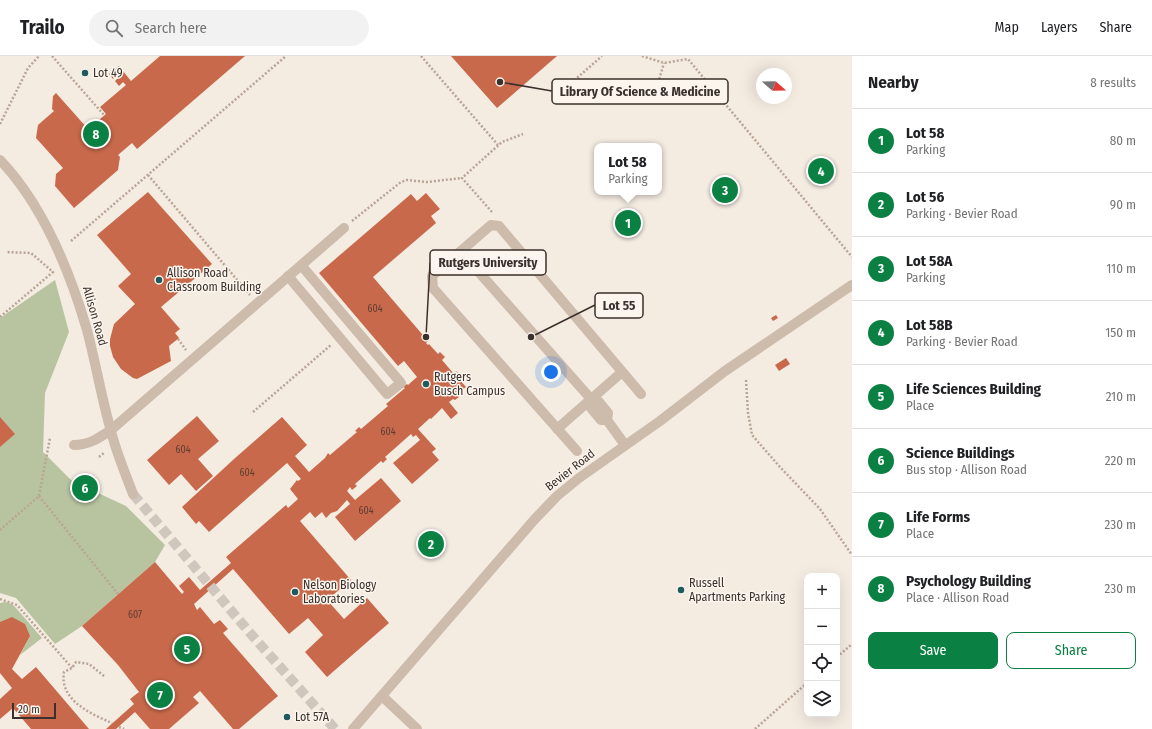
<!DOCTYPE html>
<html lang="en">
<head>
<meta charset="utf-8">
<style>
	:root { --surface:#fff; --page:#f2f2f2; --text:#202124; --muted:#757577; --line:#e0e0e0; --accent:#0b8043 }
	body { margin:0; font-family:"Fira Sans Condensed",sans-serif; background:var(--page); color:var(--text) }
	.controls { position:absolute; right:12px; bottom:12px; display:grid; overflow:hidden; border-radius:8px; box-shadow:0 4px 16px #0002 }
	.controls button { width:36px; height:36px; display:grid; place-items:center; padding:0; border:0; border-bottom:1px solid var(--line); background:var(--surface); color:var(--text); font:20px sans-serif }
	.compass { position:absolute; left:756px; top:12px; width:36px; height:36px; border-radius:50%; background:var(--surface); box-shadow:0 4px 16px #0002; rotate:110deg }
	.scale { position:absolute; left:12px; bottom:10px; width:44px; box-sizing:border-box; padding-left:4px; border:2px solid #3b302b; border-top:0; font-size:11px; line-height:14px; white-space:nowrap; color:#3b302b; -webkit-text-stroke:3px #fbf5ee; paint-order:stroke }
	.you { position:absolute; left:551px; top:316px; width:14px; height:14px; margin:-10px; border:3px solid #fff; border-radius:50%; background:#1a73e8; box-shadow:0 0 0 6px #1a73e833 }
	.badge { display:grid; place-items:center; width:26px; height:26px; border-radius:50%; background:var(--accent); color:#fff; font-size:13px; font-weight:700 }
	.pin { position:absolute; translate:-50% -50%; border:2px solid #fff; box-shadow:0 1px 4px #0006 }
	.popup { position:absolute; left:594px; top:87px; width:68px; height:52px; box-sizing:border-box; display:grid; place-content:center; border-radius:8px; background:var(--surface); filter:drop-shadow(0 1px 3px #0005); font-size:13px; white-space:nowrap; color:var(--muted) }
	.popup b { font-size:15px; color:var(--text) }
	.popup::after { content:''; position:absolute; left:50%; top:100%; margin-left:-8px; border:8px solid transparent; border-top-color:var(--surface) }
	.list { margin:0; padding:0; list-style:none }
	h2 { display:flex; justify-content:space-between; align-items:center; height:52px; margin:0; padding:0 16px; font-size:17px }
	h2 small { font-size:13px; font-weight:400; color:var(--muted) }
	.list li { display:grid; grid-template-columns:26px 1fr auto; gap:12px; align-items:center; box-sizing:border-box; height:64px; padding:0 16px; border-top:1px solid var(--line) }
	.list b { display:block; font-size:15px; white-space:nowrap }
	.list p { margin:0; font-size:13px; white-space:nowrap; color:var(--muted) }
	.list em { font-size:13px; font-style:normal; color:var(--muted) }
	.actions { display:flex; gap:8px; padding:12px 16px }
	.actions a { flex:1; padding:9px 0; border:1px solid var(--accent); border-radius:8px; text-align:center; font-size:14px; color:var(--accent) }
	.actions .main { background:var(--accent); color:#fff }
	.icon { flex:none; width:22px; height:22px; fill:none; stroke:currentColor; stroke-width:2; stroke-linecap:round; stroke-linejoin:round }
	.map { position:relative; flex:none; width:852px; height:673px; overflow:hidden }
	header { display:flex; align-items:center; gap:24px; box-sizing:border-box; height:56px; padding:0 20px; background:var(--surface); border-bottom:1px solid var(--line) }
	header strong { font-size:19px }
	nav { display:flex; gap:22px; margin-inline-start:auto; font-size:14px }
	.search { width:280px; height:36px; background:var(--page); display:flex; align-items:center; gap:10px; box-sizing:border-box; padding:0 14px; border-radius:22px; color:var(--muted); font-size:15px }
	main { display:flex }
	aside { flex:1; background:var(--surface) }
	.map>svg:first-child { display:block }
	.green { fill:#b8c4a0 }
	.building { fill:#c8694b }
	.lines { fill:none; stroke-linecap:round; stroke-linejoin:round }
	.minor-tunnel { stroke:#cfc6bd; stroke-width:10; stroke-dasharray:10 5; stroke-linecap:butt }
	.path { stroke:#b9a596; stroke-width:2.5; stroke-dasharray:2 2; stroke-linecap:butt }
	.minor { stroke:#cdbbac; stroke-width:10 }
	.poi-dot { fill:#1f5a5e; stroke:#fbf5ee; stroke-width:1.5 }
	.labels { text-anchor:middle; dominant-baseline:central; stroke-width:3; stroke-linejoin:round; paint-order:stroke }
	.number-label { font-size:10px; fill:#5e3e33 }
	.poi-label { font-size:12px; fill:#3b302b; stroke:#fbf5ee; text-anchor:start }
	.street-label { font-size:12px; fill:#3b302b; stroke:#fbf5ee }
	.leader { fill:none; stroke:#3b302b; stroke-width:1.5 }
	.callout-dot { fill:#3b302b; stroke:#fbf5ee; stroke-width:1.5 }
	.callout { fill:#fbf5ee; stroke:#3b302b; stroke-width:1.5 }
	.callout-label { font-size:13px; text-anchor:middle; font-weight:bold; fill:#3b302b }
</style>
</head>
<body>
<header>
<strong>Trailo</strong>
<div class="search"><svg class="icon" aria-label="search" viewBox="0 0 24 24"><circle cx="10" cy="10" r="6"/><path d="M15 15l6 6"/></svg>Search here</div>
<nav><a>Map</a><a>Layers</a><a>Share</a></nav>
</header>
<main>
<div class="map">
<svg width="852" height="673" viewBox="0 0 852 673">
	<rect width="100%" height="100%" fill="#f4ebe1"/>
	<path class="green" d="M 55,224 L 69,276 L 45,337 L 43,396 L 91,444 L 98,437 L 126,450 L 165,489 L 155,506 L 82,570 L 55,588 L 16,542 L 0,537 L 0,262 Z
		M 5,546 L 12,548 L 16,552 L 42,582 L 20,599 L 30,580 L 0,566 L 0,547 Z"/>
	<path class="building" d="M 160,0 L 245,0 L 137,93 L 132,87 L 118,99 L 120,101 L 118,114 L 74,152 L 55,130 L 56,118 L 63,112 L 36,82 L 38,69 L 54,55 L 52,53 L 53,40 L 56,37 L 88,73 L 106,58 L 100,51 L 126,29 L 123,26 L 119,30 L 115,25 L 119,21 L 118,19 L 113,23 L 109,18 L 119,10 L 131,25 Z
		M 451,0 L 557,0 L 497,52 Z
		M 148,136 L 212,208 L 161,251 L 180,273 L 175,277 L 179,282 L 169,290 L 171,305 L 137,323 L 133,322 L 121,313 L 113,301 L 110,290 L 110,283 L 114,268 L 135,248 L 118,230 L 131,218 L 97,179 Z
		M 426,137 L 440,153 L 431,160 L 436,167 L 373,221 L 428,285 L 426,287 L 428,289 L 429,288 L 438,298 L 440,296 L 445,301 L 442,304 L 454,318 L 456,315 L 461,320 L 458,322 L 466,331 L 457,338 L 459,341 L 455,344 L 453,343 L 449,346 L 458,357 L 451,363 L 442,352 L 431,363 L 430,362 L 418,373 L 436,393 L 432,396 L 439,404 L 412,428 L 393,407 L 420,384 L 416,379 L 413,381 L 411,378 L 385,401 L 387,403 L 383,407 L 381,405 L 355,428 L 357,430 L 352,434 L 350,431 L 347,435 L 355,444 L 381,422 L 401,445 L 355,485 L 335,461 L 350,448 L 347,444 L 337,455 L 331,457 L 326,462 L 322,456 L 315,462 L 310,456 L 300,465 L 351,524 L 327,544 L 344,563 L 367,542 L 389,567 L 327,621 L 305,596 L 323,579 L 308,562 L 289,578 L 233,513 L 194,548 L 197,554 L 200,551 L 214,568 L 220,564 L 228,573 L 223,577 L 278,640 L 239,673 L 233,673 L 200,635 L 193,641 L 199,647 L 169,673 L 150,673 L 135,656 L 116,673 L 106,673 L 134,648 L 130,643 L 139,636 L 118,609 L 82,570 L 155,506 L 182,538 L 184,536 L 179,530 L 189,521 L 200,534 L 231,507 L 226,501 L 286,449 L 288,452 L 298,443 L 290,433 L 297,424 L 298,425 L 301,423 L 287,407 L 209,476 L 199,465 L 196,468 L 182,451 L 234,403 L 282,361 L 307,389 L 295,400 L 309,416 L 325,402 L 328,397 L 330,399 L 357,376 L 355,375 L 359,371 L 361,373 L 388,350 L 386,348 L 405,332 L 403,331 L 407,328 L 408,329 L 417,321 L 404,305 L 398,310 L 319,217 L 411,138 L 417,145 Z
		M 776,259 L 778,262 L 773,265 L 771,262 Z
		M 786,302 L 790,308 L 779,315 L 775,309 Z
		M 197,360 L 219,385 L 198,403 L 213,420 L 196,435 L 181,418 L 169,429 L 147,404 Z
		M 0,361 L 15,378 L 0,391 Z
		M 12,561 L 25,568 L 30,580 L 12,613 L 22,623 L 36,611 L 89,673 L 31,673 L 13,652 L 0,663 L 0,643 L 12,632 L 0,617 L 0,566 Z"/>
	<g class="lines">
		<path class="minor-tunnel" d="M 133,438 L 250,577 L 335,673"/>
		<path class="path" d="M 52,0 L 104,59
			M 421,0 L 498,89
			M 642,0 L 664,7 L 688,3 L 852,201
			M 658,39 L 659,24 L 664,7
			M 558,47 L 569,29 L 602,0
			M 0,68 L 28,12 L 39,0
			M 148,119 L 250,239
			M 492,156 L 462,122 L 502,86 L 523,78
			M 352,165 L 401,126 L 407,124 L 427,126 L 462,122
			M 71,185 L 286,0
			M 0,261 L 53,216 L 31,197 L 6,196
			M 178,283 L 186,294
			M 746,324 L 748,357 L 752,379 L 780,411 L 820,453 L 852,499
			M 253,356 L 331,289
			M 99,401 L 105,396
			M 39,440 L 118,538
			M 0,474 L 39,440 L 50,382
			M 0,543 L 17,549 L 72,612
			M 837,601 L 852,588
			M 104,620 L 89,608 L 76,606 L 72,612 L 64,616 C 59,644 91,658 112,667
			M 119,671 L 124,673
			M 755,673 L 807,627"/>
		<path class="minor" d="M 0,104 C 42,148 70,216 87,274 C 97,312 103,351 115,389 C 120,405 127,422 133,438
			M 461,196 L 591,343 L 599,346 L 608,357 L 607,364 L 625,389
			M 288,220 L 387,338 L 401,327 L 301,209
			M 591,343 L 591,352 L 601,364 L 607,364
			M 557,373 L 622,316
			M 74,389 C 89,389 99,382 111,374 L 344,172
			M 577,395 L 433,232 L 432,220 L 491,169 L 499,170 L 641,338
			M 382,640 L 417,673
			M 353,673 L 534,464 L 557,440 L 579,422 L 660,365 L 725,315 L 852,229"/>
	</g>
	<g class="poi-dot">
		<circle cx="85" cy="17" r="4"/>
		<circle cx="159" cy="224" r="4"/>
		<circle cx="426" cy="328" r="4"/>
		<circle cx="681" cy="534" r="4"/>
		<circle cx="295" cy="536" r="4"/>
		<circle cx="287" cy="661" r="4"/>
	</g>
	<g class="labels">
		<g class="number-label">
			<text x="375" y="253">604</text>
			<text x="388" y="376">604</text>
			<text x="183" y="394">604</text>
			<text x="247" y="417">604</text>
			<text x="366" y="455">604</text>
			<text x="135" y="559">607</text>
		</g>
		<g class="poi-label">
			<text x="93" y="17">Lot 49</text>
			<text x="167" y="217">Allison Road<tspan x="167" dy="14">Classroom Building</tspan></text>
			<text x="434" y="321">Rutgers<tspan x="434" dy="14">Busch Campus</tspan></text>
			<text x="689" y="527">Russell<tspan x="689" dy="14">Apartments Parking</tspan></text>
			<text x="303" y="529">Nelson Biology<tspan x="303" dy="14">Laboratories</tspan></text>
			<text x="295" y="661">Lot 57A</text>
		</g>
		<g class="street-label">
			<text transform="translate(95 260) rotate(74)">Allison Road</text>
			<text transform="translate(570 414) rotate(-38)">Bevier Road</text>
		</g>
	</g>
	<path class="leader" d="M500 26L552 35M426 281L430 207M531 281L595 249"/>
	<g class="callout-dot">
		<circle cx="500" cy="26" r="4"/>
		<circle cx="426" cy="281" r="4"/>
		<circle cx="531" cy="281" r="4"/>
	</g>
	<g class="callout">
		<rect x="552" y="23" width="176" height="25" rx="4"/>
		<rect x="430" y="194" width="116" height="25" rx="4"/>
		<rect x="595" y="237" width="48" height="25" rx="4"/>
	</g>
	<g class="callout-label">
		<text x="640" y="40">Library Of Science &amp; Medicine</text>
		<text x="488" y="211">Rutgers University</text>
		<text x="619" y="254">Lot 55</text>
	</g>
</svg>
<div class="controls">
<button>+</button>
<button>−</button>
<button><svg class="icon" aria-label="locate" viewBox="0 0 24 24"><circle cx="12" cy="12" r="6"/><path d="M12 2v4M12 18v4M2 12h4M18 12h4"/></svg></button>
<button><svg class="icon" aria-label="layers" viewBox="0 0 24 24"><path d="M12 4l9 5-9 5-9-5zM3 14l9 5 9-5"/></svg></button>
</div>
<svg class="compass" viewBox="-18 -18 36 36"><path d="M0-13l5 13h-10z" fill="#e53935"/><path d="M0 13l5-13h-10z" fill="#757577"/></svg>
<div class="scale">20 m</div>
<div class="you"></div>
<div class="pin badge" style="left:628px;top:167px">1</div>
<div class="popup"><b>Lot 58</b>Parking</div>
<div class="pin badge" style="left:431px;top:488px">2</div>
<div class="pin badge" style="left:725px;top:134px">3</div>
<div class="pin badge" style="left:821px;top:115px">4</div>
<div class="pin badge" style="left:187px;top:593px">5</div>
<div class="pin badge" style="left:85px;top:432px">6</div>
<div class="pin badge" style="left:160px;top:639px">7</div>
<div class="pin badge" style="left:96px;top:78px">8</div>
</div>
<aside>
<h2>Nearby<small>8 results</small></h2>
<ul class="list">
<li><span class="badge">1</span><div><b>Lot 58</b><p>Parking</p></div><em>80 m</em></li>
<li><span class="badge">2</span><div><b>Lot 56</b><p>Parking · Bevier Road</p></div><em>90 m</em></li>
<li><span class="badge">3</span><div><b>Lot 58A</b><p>Parking</p></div><em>110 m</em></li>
<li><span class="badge">4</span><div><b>Lot 58B</b><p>Parking · Bevier Road</p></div><em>150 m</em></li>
<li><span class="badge">5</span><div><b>Life Sciences Building</b><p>Place</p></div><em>210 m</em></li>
<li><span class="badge">6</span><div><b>Science Buildings</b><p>Bus stop · Allison Road</p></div><em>220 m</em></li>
<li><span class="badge">7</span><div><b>Life Forms</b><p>Place</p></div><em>230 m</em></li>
<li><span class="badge">8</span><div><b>Psychology Building</b><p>Place · Allison Road</p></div><em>230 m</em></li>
</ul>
<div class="actions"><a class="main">Save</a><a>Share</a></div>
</aside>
</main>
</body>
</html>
